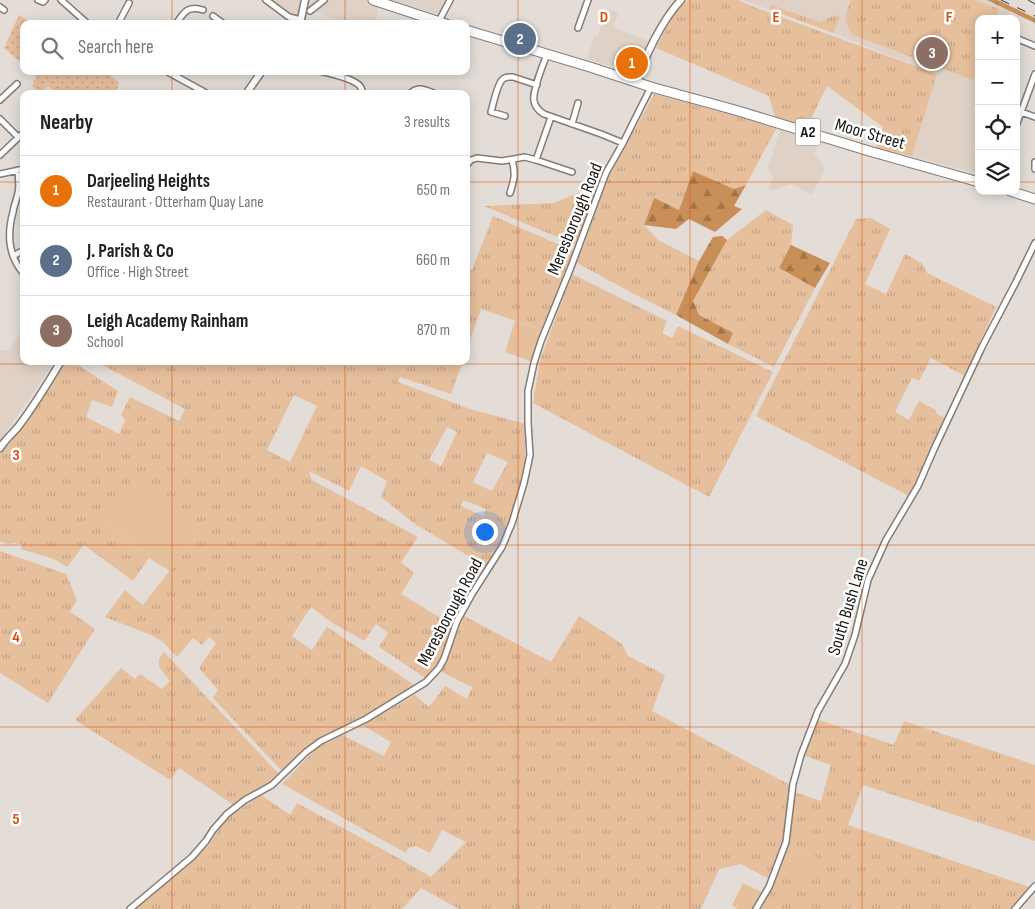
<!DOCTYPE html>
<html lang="en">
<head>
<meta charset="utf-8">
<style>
	:root { --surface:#fff; --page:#f2f2f2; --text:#222; --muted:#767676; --line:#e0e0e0; --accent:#d93025 }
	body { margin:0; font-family:"Sofia Sans Condensed",sans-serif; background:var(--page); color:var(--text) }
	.controls { position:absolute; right:15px; top:15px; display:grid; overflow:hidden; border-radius:10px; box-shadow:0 2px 12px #0003 }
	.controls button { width:45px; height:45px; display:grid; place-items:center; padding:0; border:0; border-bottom:1px solid var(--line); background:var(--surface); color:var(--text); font:25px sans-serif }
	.you { position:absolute; left:484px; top:531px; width:18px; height:18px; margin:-12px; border:4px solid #fff; border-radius:50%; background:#1a73e8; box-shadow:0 0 0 8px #1a73e833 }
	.badge { display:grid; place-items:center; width:32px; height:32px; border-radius:50%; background:var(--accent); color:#fff; font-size:16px; font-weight:700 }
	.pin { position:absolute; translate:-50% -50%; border:2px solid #fff; box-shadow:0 1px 5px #0006 }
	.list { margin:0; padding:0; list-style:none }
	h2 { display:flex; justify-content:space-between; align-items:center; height:65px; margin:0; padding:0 20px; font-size:21px }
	h2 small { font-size:16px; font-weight:400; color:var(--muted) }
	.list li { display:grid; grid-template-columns:32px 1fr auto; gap:15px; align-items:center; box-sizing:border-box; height:70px; padding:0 20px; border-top:1px solid var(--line) }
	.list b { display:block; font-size:19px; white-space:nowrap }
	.list p { margin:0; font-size:16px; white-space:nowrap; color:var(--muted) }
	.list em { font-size:16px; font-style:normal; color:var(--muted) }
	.icon { flex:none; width:28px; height:28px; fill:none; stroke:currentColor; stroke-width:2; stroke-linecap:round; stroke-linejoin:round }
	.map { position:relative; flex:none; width:1035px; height:909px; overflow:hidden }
	.search { position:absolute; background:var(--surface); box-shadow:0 2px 12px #0003; left:20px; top:20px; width:450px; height:55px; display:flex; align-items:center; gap:12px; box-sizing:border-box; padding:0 18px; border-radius:10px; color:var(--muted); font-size:19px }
	.panel { position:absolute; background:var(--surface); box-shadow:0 2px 12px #0003; left:20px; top:90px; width:450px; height:275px; border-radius:10px }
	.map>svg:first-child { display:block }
	.built { fill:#dfd1c6 }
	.grass { fill:url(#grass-tufts); fill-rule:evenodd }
	.forest { fill:url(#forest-firs) }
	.park { fill:url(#park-dots) }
	.garden { fill:#e6bf9c }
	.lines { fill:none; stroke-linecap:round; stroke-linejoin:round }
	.minor-casing { stroke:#837c77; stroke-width:8 }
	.tertiary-casing { stroke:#837c77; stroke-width:9 }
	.primary-casing { stroke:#837c77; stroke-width:11 }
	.minor { stroke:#fff; stroke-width:5 }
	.tertiary { stroke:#fff; stroke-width:6 }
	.primary { stroke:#fff; stroke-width:9 }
	.rail { stroke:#3d3a37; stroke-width:1; stroke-dasharray:9 9; stroke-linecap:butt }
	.grid { fill:none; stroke:#d3520d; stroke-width:1; stroke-opacity:0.55 }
	.labels { text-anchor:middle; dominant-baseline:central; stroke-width:5; stroke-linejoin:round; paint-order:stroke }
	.shield { fill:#fff; stroke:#5e5d5a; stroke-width:1 }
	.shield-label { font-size:16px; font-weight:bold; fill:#191714 }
	.street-label { font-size:18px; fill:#191714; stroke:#fff }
	.grid-label { font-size:16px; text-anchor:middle; font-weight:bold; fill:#d3520d; stroke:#fff; stroke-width:5; stroke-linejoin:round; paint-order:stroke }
</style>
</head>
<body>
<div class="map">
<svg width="1035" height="909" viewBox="0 0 1035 909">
	<defs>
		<pattern id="grass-tufts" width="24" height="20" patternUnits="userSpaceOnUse" patternTransform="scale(1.25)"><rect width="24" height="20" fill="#e6bf9c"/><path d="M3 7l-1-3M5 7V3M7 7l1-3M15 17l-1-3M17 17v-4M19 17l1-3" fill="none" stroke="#c5a386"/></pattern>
		<pattern id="forest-firs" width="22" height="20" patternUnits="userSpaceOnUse" patternTransform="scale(1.25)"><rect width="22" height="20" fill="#c98f58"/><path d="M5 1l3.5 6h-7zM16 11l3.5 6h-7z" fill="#a27448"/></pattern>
		<pattern id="park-dots" width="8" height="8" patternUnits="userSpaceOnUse" patternTransform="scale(1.25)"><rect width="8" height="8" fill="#e6bf9c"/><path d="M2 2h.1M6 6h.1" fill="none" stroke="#c5a386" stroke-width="1.8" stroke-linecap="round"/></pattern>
	</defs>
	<rect width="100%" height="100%" fill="#e4ddd7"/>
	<path class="built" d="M 270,0 L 380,0 L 375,24 L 348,24 L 329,18 L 308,7 L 296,18 Z
		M 389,0 L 445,0 L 438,14 Z
		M 743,0 L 987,0 L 1011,11 L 1008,19 L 979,19 L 979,89 L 976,97 L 979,99 L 979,174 L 912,156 L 937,74 L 833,33 Z
		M 608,10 L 619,12 L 613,28 L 652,42 L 636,74 L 587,59 L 594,36 L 597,37 Z
		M 781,129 L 820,141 L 814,154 L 825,169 L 812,195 L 792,184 L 768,191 L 773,176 L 767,169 Z
		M 24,327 L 24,361 L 55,361 L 0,441 L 0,351 L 9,350 Z"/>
	<path class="grass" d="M 688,0 L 738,0 L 754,7 L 937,74 L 912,156 L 876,148 L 883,127 L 827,86 L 807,127 L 775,117 L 769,96 L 656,48 L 677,9 Z
		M 851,0 L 975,0 L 999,9 L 996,19 L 979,19 L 979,65 L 973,80 L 853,35 C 842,19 845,17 851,0 Z
		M 771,5 L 820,22 L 835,15 L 840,17 L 833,33 L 769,9 Z
		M 654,94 L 777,127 L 746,185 L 734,189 L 693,171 L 679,210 L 654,199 L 644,225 L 658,240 L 699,261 L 676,315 L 634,294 L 577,263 L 609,177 Z
		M 598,185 L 576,245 L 484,206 L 554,203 Z
		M 766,210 L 793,225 L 791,245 L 779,268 L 815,288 L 774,367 L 728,344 L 732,333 L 699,315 L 693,301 L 727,240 Z
		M 493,216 L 574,251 L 542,330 L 481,309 L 466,351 L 466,268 L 472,270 Z
		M 871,218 L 890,229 L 865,284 L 886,294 L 905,254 L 922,263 L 927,273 L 996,307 L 965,376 L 931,358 L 919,381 L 912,378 L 895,412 L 909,420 L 919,401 L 936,410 L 937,414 L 947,419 L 911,497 L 756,416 L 856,219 Z
		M 572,274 L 667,321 L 662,333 L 672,338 L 678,326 L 773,372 L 709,497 L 533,403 L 540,360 Z
		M 64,361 L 74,361 L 75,363 L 118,391 L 112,407 L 92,400 L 86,417 L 119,434 L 125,420 L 121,415 L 130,397 L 179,421 L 185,409 L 95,361 L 463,361 L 451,394 L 400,377 L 398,382 L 470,409 L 526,424 L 525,470 L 507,527 L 487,567 L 415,524 L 381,497 L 387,481 L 361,466 L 349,491 L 309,471 L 312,480 L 418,537 L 401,562 L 414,573 L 401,594 L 454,626 L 439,665 L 427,679 L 379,647 L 388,633 L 376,624 L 364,641 L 331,622 L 311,607 L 292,636 L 312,650 L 327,627 L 416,686 L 356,722 L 319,739 L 282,771 L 213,698 L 218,690 L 199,668 L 216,643 L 209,637 L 202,645 L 193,638 L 188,644 L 174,631 L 163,642 L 151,635 L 105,617 L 125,590 L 143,605 L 200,531 L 104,519 L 149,558 L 133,581 L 84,545 L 67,567 L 54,559 L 21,549 L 22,544 L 12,543 L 10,545 L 0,541 L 0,452 L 10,444 L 42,399 ZM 294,395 L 317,406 L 290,462 L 267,450 ZM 447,427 L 457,432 L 441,466 L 429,460 ZM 487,453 L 508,462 L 492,491 L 473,482 ZM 463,500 L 486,509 L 483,516 L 461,506 Z
		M 0,551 L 66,574 L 77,600 L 70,612 L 95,629 L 48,703 L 0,673 Z
		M 464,616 L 551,662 L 579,616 L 622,644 L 628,656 L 665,675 L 652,711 L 790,785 L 783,841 L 769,879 L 741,864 L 719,869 L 701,909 L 459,909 L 421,888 L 402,909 L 135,909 L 209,845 L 225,820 L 261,795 L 290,815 L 297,803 L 402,860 L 431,877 L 466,842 L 442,830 L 430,853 L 416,846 L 408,848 L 406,853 L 282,784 L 317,748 L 342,735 L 384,756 L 391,742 L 362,725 L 415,695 L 429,707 L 445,686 L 467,699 L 472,687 L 442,672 Z
		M 164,652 L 280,775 L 271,782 L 235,806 L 179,768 L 170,780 L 75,720 L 121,668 L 135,679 L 140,674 L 162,689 L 170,681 L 159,667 L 159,659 Z
		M 816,719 L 894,745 L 904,721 L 1035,765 L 1035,841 L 863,785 L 848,825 L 1030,887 L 1011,909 L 761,909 L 778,870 L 817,857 L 785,847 L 794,792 L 821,801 L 831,765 L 805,756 Z"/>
	<path class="forest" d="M 987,0 L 998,0 L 1035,18 L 1035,23 Z
		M 693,171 L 734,189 L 746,185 L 734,206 L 742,209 L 715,232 L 689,219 L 676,229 L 644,225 L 654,198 L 679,210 Z
		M 722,236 L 727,240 L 693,301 L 699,315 L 733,333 L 728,344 L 676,315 L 699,261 L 713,237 Z
		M 791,245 L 830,263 L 815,288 L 779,268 Z"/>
	<path class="park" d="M 19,15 L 35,24 L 24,24 L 24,65 L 4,48 Z
		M 31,71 L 104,71 L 119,82 L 117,90 L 122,94 L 57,94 L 48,86 L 40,93 L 32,86 L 34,83 L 33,82 L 37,77 Z"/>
	<path class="garden" d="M 515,321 L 542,330 L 532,362 L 505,352 Z
		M 132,479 L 200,531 L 170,571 L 149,558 L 104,519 Z
		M 174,631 L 188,644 L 177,657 L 163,642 Z
		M 785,847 L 817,857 L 807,881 L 778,870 Z
		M 743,883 L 763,893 L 754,909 L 737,909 L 732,905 Z"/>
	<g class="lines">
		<g class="minor-casing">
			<path id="minor" d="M 38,0 L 43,2 L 45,0
				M 61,0 L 88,24
				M 266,0 L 289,17 L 301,20
				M 0,7 L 4,10
				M 310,11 L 324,0
				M 213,16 L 224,24
				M 439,21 L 450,0
				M 118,24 L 129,3
				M 176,24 C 184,12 188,5 203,10
				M 578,28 L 588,0
				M 1018,39 L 1035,46
				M 547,54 C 543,65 532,91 534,101 C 535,107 539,111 544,114 L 601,134 L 623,143
				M 166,71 L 208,94
				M 320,71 C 330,74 353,78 360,86 C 362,89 362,90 363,94
				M 410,94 C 417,85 426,90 436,94
				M 0,100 L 17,84
				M 1021,112 L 1035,117
				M 505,116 L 491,112 C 493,105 497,85 502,80 C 505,76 509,77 513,77 L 537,85
				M 0,119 L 18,137
				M 572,124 L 578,103
				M 1016,126 L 1035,74
				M 0,155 L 24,132
				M 536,160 L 572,172
				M 1035,162 L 1035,169
				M 466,166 L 471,160 L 477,158 L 502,161 L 525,157 L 536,160 L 551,117
				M 18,170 C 18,177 20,185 18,193 C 17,199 14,205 13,212 C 7,234 8,256 24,274
				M 0,174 L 24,169
				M 510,193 C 514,180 516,174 512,160
				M 13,256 L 24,250
				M 130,909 L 192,857 L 206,841 L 213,830 L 227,814 L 245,800 L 272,785 L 306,752 L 321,741 L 366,719 L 426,682 L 439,668 L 444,659 L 457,621 L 472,594 L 502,547 L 512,523 L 524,483 L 530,455 L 528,423 L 528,391 L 534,363 L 541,341 L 571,267 L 606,173 L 623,143 L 651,87
				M 756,909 L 769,887 L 786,842 L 793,784 L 801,755 L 818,711 L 845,664 L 855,635 L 868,580 L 886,540 L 918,486 L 935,447 L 982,347 L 1016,282 L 1035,243
				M 1015,909 L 1035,886"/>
		</g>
		<g class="tertiary-casing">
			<path id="tertiary" d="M 300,24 L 305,0
				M 637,82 C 644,57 663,19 681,0
				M 246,94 L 262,71
				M 0,448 C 5,440 12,434 18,427 C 34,406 48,383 61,361"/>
		</g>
		<g class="primary-casing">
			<path id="primary" d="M 373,0 L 446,24
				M 466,30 L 590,67 L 651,87 L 735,110 L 869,151 L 979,182
				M 1010,191 L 1035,199"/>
		</g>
		<use href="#minor" class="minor"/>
		<use href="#tertiary" class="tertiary"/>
		<use href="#primary" class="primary"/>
		<path class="rail" d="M 1001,0 L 1035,16
			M 1028,0 L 1035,4"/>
	</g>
	<path class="grid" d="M 172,0 L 172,24M 345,0 L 345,24M 518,0 L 518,909M 690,0 L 690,909M 862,0 L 862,909M 172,71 L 172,94M 345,71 L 345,94M 0,182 L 24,182M 466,182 L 979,182M 1016,182 L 1035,182M 172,361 L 172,909M 345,361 L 345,909M 0,364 L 1035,364M 0,545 L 1035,545M 0,727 L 1035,727"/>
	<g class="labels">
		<rect class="shield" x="795.5" y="118.5" width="25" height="27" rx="4"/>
		<g class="shield-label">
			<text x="808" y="132">A2</text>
		</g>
		<g class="street-label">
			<text transform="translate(870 134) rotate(16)">Moor Street</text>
			<text transform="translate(575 219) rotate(-68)">Meresborough Road</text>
			<text transform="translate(848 607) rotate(-73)">South Bush Lane</text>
			<text transform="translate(450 612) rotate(-62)">Meresborough Road</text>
		</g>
	</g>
	<g class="grid-label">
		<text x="604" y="22">D</text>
		<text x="776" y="22">E</text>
		<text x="949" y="22">F</text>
		<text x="16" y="460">3</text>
		<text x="16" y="642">4</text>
		<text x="16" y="824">5</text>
	</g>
</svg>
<div class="controls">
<button>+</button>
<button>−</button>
<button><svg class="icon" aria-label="locate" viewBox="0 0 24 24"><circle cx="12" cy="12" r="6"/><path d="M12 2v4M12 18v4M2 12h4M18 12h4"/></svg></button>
<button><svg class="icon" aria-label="layers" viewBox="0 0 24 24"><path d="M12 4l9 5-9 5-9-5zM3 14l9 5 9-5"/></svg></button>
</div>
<div class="you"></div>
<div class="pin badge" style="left:632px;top:63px;background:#e8710a">1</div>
<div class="pin badge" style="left:520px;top:39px;background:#5c6f8a">2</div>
<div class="pin badge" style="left:932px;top:53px;background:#8d6e63">3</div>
<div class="search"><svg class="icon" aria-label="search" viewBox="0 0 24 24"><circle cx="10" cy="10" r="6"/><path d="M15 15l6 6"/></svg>Search here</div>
<section class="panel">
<h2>Nearby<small>3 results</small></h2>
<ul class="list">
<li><span class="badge" style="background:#e8710a">1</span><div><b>Darjeeling Heights</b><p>Restaurant · Otterham Quay Lane</p></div><em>650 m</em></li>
<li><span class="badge" style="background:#5c6f8a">2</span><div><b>J. Parish &amp; Co</b><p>Office · High Street</p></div><em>660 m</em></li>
<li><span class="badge" style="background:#8d6e63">3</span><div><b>Leigh Academy Rainham</b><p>School</p></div><em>870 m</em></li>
</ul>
</section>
</div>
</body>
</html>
